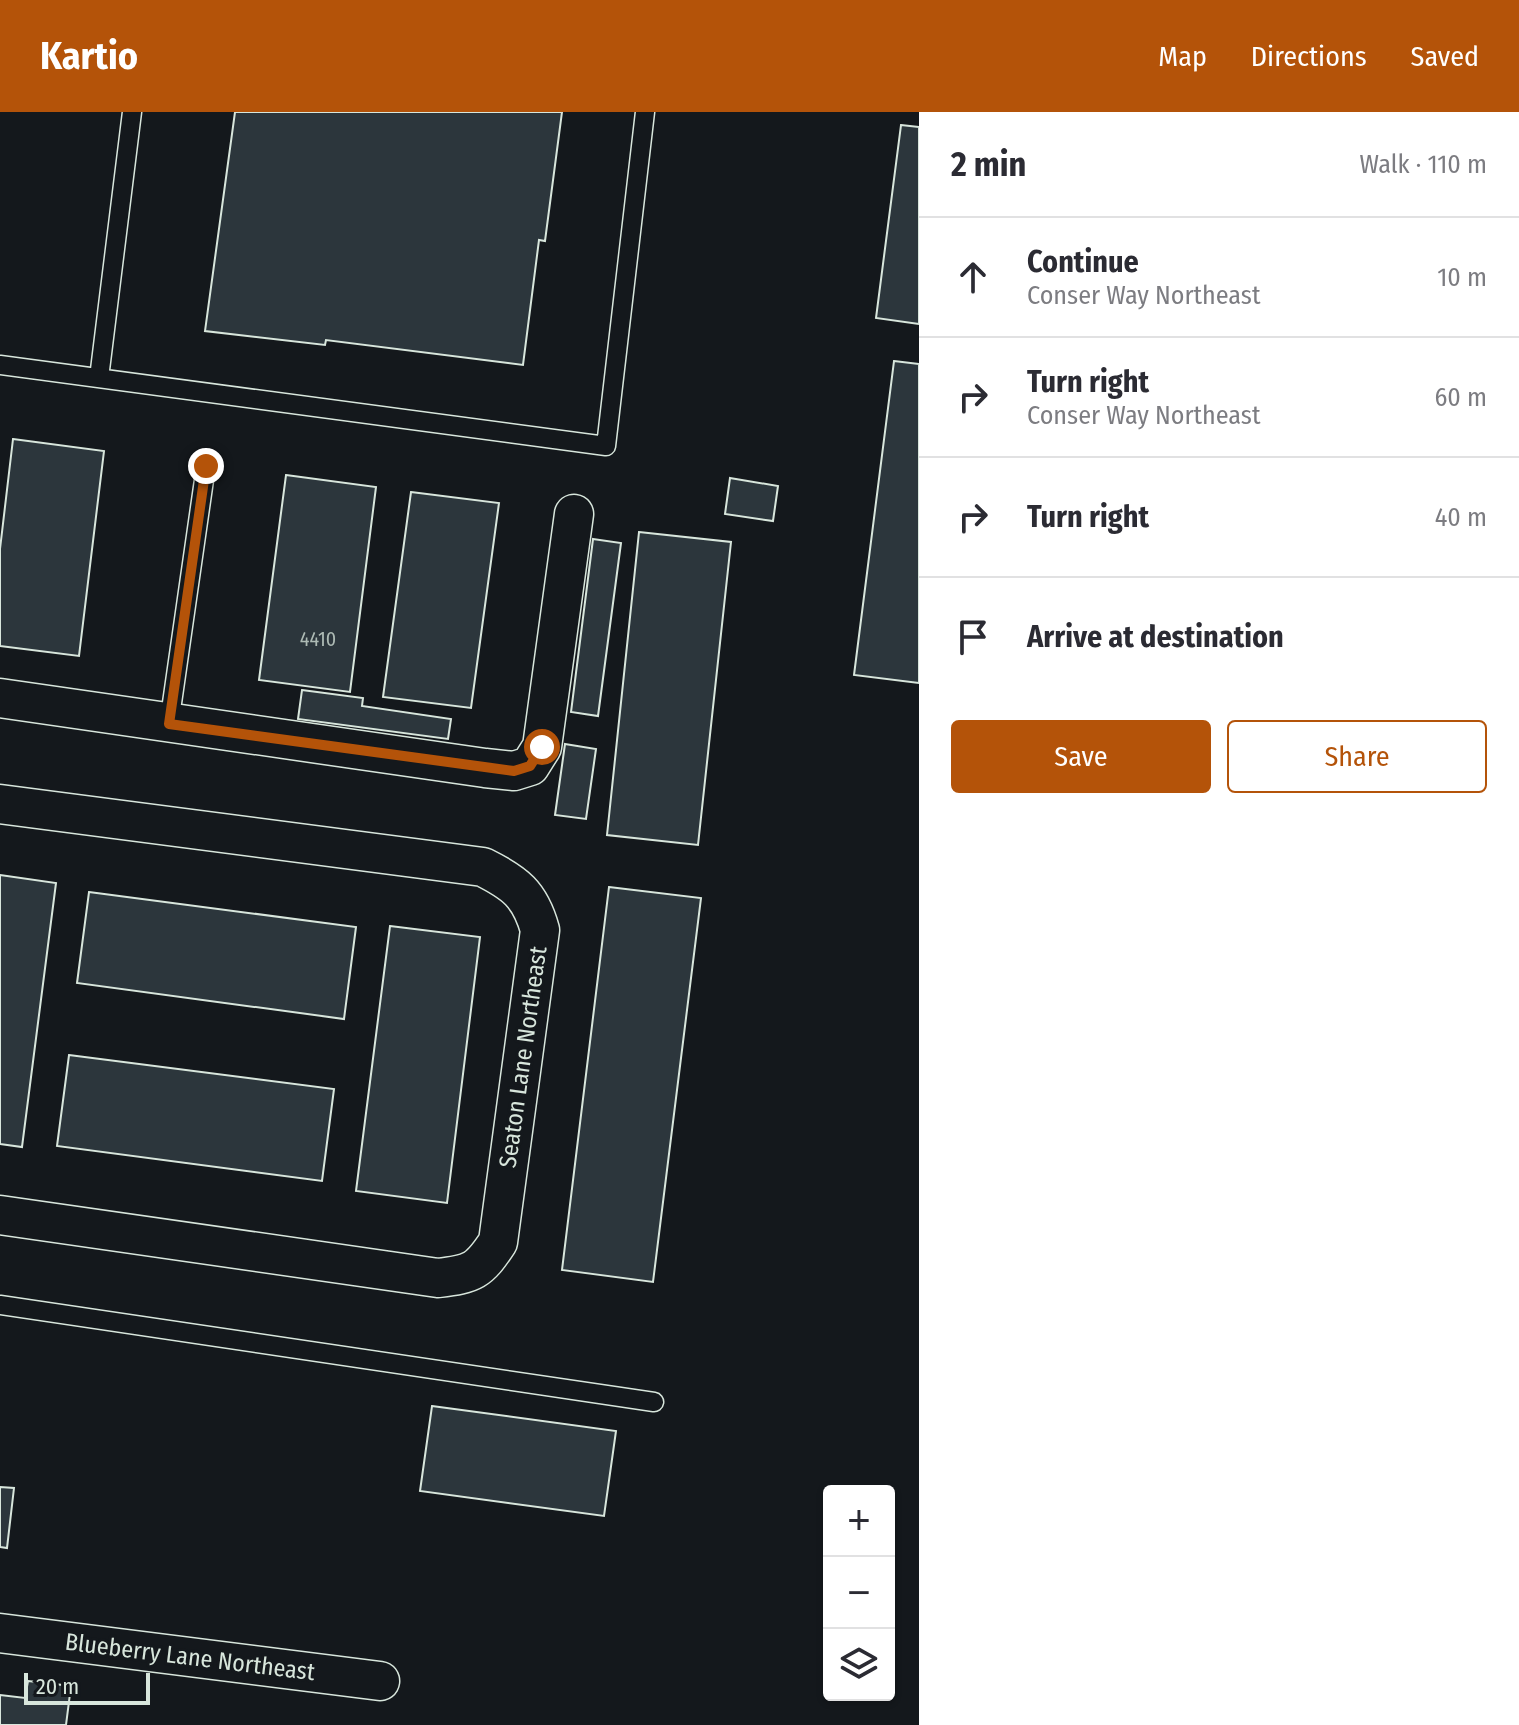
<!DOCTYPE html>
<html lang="en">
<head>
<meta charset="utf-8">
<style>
	:root { --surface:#fff; --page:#f2f2f3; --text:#2b2b33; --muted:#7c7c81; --line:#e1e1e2; --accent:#b45309 }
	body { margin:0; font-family:"Fira Sans Condensed",sans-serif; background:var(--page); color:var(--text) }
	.controls { position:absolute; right:24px; bottom:24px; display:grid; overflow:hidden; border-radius:8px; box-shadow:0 2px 6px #0004 }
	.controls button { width:72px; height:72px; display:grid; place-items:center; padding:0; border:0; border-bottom:2px solid var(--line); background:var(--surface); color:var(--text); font:40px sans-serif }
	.scale { position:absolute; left:24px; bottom:20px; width:126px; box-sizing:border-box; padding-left:8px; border:4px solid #d8e6dc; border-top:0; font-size:22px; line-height:28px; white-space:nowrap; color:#d8e6dc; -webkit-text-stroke:6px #14181c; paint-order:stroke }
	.stop { position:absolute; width:24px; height:24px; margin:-18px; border:6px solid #b45309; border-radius:50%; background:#fff }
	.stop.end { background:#b45309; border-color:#fff; box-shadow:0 2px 8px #0008 }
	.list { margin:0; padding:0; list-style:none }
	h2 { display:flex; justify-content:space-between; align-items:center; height:104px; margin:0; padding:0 32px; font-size:34px }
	h2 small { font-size:26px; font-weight:400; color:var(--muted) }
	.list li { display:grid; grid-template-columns:52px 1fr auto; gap:24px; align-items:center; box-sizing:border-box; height:120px; padding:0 32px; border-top:2px solid var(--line) }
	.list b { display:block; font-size:30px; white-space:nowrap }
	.list p { margin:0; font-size:26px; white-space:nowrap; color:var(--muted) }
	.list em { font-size:26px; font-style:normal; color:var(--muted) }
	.actions { display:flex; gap:16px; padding:24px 32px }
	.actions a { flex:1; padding:18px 0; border:2px solid var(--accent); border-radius:8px; text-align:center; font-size:28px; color:var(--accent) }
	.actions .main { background:var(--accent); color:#fff }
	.icon { flex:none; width:44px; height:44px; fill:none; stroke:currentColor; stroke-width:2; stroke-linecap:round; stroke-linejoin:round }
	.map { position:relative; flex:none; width:919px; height:1613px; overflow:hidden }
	header { display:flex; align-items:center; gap:48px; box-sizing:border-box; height:112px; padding:0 40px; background:var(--accent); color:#fff }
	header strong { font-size:38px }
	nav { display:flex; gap:44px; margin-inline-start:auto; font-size:28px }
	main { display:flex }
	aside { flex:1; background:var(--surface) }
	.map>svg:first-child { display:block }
	.building { fill:#2c363c; stroke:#d8e6dc; stroke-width:2 }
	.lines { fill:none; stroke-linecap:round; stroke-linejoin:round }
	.service-casing { stroke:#d8e6dc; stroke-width:21 }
	.minor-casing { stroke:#d8e6dc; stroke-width:41 }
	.service { stroke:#14181c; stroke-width:18 }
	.minor { stroke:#14181c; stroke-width:38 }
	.route { stroke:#b45309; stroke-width:10 }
	.labels { text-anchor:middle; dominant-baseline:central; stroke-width:6; stroke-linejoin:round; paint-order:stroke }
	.number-label { font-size:20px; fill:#adbab4 }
	.street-label { font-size:24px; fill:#d8e6dc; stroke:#14181c }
</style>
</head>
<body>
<header>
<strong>Kartio</strong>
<nav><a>Map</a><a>Directions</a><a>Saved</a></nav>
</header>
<main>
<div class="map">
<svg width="919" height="1613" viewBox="0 0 919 1613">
	<rect width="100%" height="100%" fill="#14181c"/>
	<path class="building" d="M 235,0 L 562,0 L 545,129 L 539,128 L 523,253 L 326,228 L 325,233 L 205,219 Z
		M 901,13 L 919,15 L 919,212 L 876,206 Z
		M 894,249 L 919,252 L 919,571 L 854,563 Z
		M 13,327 L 104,339 L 79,544 L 0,534 L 0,437 Z
		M 286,363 L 376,375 L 350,580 L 259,568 Z
		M 730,366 L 778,374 L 773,409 L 725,402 Z
		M 411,380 L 499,391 L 471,596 L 383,585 Z
		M 639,420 L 731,430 L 698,733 L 607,723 Z
		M 593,427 L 621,431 L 598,604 L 571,600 Z
		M 302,578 L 363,586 L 362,594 L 451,607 L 448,627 L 298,607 Z
		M 565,632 L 596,637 L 586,707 L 555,703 Z
		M 0,763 L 56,771 L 22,1035 L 0,1032 Z
		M 609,775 L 701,786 L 653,1170 L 562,1158 Z
		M 89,780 L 356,815 L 344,907 L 77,871 Z
		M 390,814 L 480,825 L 447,1091 L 356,1079 Z
		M 69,943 L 334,977 L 322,1069 L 57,1034 Z
		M 432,1294 L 616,1319 L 604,1404 L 420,1379 Z
		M 0,1375 L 14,1376 L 7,1436 L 0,1435 Z
		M 28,1569 L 71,1574 L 66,1613 L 0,1613 L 0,1583 L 25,1586 Z"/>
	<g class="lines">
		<g class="service-casing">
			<path id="service" d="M 0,253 L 606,334 L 645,0
				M 99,266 L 132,0
				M 169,612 L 206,354
				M 0,1193 L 654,1290"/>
		</g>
		<g class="minor-casing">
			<path id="minor" d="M 0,586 L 485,656 L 514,659 L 530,654 L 542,635 L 574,402
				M 0,692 L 483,755 C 515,771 530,782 540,818 L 498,1130 C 479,1159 473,1162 438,1166 L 0,1103
				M 0,1521 L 380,1569"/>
		</g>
		<use href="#service" class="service"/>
		<use href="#minor" class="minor"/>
	</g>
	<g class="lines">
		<path class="route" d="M 206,354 L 169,612 L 514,659 L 530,654 L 542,635"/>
	</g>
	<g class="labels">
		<g class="number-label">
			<text x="318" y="527">4410</text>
		</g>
		<g class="street-label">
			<text transform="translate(523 945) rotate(-82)">Seaton Lane Northeast</text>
			<text transform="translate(190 1545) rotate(7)">Blueberry Lane Northeast</text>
		</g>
	</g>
</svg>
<div class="controls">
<button>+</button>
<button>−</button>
<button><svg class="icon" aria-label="layers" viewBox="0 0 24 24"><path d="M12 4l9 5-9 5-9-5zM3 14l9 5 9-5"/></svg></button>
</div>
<div class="scale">20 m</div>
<div class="stop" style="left:542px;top:635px"></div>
<div class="stop end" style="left:206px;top:354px"></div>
</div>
<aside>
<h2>2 min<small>Walk · 110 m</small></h2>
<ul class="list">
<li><svg class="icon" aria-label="ahead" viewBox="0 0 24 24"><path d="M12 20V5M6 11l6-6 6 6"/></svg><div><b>Continue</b><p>Conser Way Northeast</p></div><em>10 m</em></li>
<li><svg class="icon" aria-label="right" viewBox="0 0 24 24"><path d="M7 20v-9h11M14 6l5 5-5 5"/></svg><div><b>Turn right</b><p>Conser Way Northeast</p></div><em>60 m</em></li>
<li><svg class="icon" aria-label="right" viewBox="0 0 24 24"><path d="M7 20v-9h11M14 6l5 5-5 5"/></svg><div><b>Turn right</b></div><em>40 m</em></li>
<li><svg class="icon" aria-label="arrive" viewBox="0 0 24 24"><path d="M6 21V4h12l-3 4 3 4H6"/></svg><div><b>Arrive at destination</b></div></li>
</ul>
<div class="actions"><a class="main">Save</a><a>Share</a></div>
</aside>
</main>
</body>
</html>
